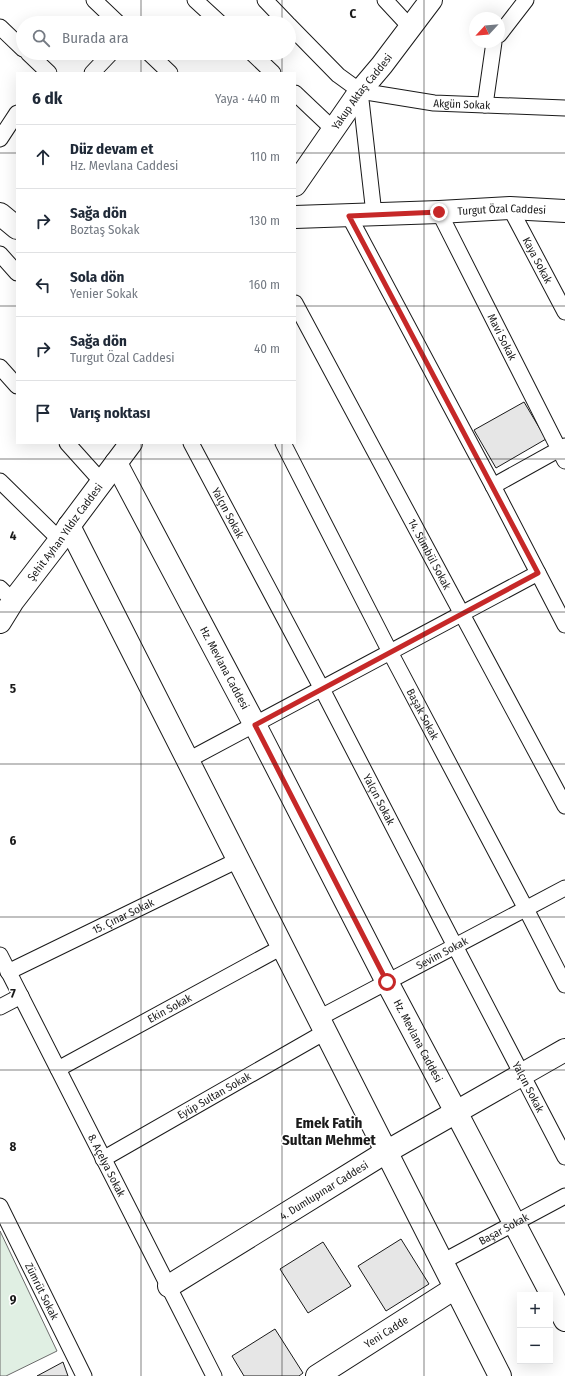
<!DOCTYPE html>
<html lang="tr">
<head>
<meta charset="utf-8">
<style>
	:root { --surface:#fff; --page:#f2f2f3; --text:#1f2937; --muted:#747a83; --line:#e0e1e3 }
	body { margin:0; font-family:"Fira Sans Condensed",sans-serif; background:var(--page); color:var(--text) }
	.controls { position:absolute; right:12px; bottom:12px; display:grid; overflow:hidden; border-radius:0px; box-shadow:0 4px 16px #0002 }
	.controls button { width:36px; height:36px; display:grid; place-items:center; padding:0; border:0; border-bottom:1px solid var(--line); background:var(--surface); color:var(--text); font:20px sans-serif }
	.compass { position:absolute; left:469px; top:12px; width:36px; height:36px; border-radius:50%; background:var(--surface); box-shadow:0 4px 16px #0002; rotate:244deg }
	.stop { position:absolute; width:12px; height:12px; margin:-9px; border:3px solid #c62828; border-radius:50%; background:#fff }
	.stop.end { background:#c62828; border-color:#fff; box-shadow:0 1px 4px #0008 }
	.list { margin:0; padding:0; list-style:none }
	h2 { display:flex; justify-content:space-between; align-items:center; height:52px; margin:0; padding:0 16px; font-size:17px }
	h2 small { font-size:13px; font-weight:400; color:var(--muted) }
	.list li { display:grid; grid-template-columns:26px 1fr auto; gap:12px; align-items:center; box-sizing:border-box; height:64px; padding:0 16px; border-top:1px solid var(--line) }
	.list b { display:block; font-size:15px; white-space:nowrap }
	.list p { margin:0; font-size:13px; white-space:nowrap; color:var(--muted) }
	.list em { font-size:13px; font-style:normal; color:var(--muted) }
	.icon { flex:none; width:22px; height:22px; fill:none; stroke:currentColor; stroke-width:2; stroke-linecap:round; stroke-linejoin:round }
	.map { position:relative; flex:none; width:565px; height:1376px; overflow:hidden }
	.search { position:absolute; background:var(--surface); box-shadow:0 4px 16px #0002; left:16px; top:16px; width:280px; height:44px; display:flex; align-items:center; gap:10px; box-sizing:border-box; padding:0 14px; border-radius:22px; color:var(--muted); font-size:15px }
	.panel { position:absolute; background:var(--surface); box-shadow:0 4px 16px #0002; left:16px; top:72px; width:280px; height:372px; border-radius:0px }
	.map>svg:first-child { display:block }
	.green { fill:#e0efe3; stroke:#6a6a6a }
	.building { fill:#e6e6e6; stroke:#1a1a1a }
	.lines { fill:none; stroke-linecap:round; stroke-linejoin:round }
	.street-casing { stroke:#1a1a1a; stroke-width:17 }
	.secondary-casing { stroke:#1a1a1a; stroke-width:24 }
	.street { stroke:#fff; stroke-width:15 }
	.secondary { stroke:#fff; stroke-width:22 }
	.route { stroke:#c62828; stroke-width:5 }
	.grid { fill:none; stroke:#1a1a1a; stroke-width:1; stroke-opacity:0.55 }
	.labels { text-anchor:middle; dominant-baseline:central; stroke-width:3; stroke-linejoin:round; paint-order:stroke }
	.street-label { font-size:11px; fill:#1a1a1a; stroke:#fff }
	.district-label { font-size:15px; font-weight:bold; fill:#1a1a1a; stroke:#fff }
	.grid-label { font-size:13px; text-anchor:middle; font-weight:bold; fill:#1a1a1a; stroke:#fff; stroke-width:3; stroke-linejoin:round; paint-order:stroke }
</style>
</head>
<body>
<div class="map">
<svg width="565" height="1376" viewBox="0 0 565 1376">
	<rect width="100%" height="100%" fill="#fff"/>
	<path class="green" d="M 0,1231 L 57,1351 L 6,1376 L 0,1376 Z"/>
	<path class="building" d="M 524,402 L 546,439 L 496,468 L 474,430 Z
		M 401,1239 L 429,1284 L 386,1311 L 358,1266 Z
		M 323,1242 L 351,1286 L 308,1313 L 280,1269 Z
		M 275,1329 L 303,1373 L 299,1376 L 244,1376 L 232,1356 Z
		M 63,1362 L 68,1376 L 37,1376 Z"/>
	<g class="lines">
		<g class="street-casing">
			<g id="street">
				<path d="M 94,0 L 118,23"/>
				<path d="M 195,0 L 220,23"/>
				<path d="M 265,0 L 287,23"/>
				<path d="M 385,0 L 411,28"/>
				<path id="s1" d="M 289,25 L 338,75 L 360,91 L 434,103 L 565,108"/>
				<path d="M 0,27 L 23,49"/>
				<path d="M 499,35 L 526,0"/>
				<path d="M 28,53 L 49,73"/>
				<path d="M 149,53 L 170,73"/>
				<path d="M 252,53 L 273,73"/>
				<path d="M 92,73 L 111,53"/>
				<path d="M 360,91 L 374,214"/>
				<path d="M 295,93 L 333,129"/>
				<path d="M 485,105 L 494,42"/>
				<path d="M 0,139 L 17,113"/>
				<path id="s2" d="M 510,208 L 565,312"/>
				<path id="s3" d="M 439,212 L 565,461"/>
				<path d="M 349,216 L 493,486 L 565,625"/>
				<path d="M 0,254 L 17,273"/>
				<path id="s4" d="M 295,303 L 565,806"/>
				<path d="M 0,367 L 17,386"/>
				<path d="M 67,443 L 102,482"/>
				<path id="s5" d="M 191,443 L 322,689 L 455,946 L 565,1157"/>
				<path id="s6" d="M 283,443 L 390,652 L 526,909 L 565,985"/>
				<path d="M 0,481 L 60,540"/>
				<path d="M 493,486 L 565,446"/>
				<path d="M 0,588 L 13,601"/>
				<path d="M 188,760 L 538,573"/>
				<path id="s7" d="M 0,955 L 214,1376"/>
				<path id="s8" d="M 8,972 L 238,860"/>
				<path d="M 0,1007 L 21,996"/>
				<path id="s9" d="M 319,1018 L 565,888"/>
				<path id="s10" d="M 58,1069 L 282,947"/>
				<path id="s11" d="M 103,1159 L 325,1032"/>
				<path id="s12" d="M 0,1206 L 84,1376"/>
				<path id="s13" d="M 442,1262 L 565,1196"/>
			</g>
		</g>
		<g class="secondary-casing">
			<g id="secondary">
				<path id="s14" d="M 295,185 L 360,91 L 382,65 L 431,0"/>
				<path d="M 0,214 L 17,228"/>
				<path id="s15" d="M 295,217 L 439,212 L 510,208 L 565,211"/>
				<path id="s16" d="M 116,463 L 255,725 L 387,982 L 456,1112 L 565,1320"/>
				<path d="M 69,526 L 500,1376"/>
				<path id="s17" d="M 0,622 L 13,601 L 60,540 L 69,526 L 131,443"/>
				<path id="s18" d="M 169,1286 L 386,1152 L 565,1050"/>
				<path id="s19" d="M 317,1376 L 455,1288"/>
			</g>
		</g>
		<use href="#street" class="street"/>
		<use href="#secondary" class="secondary"/>
	</g>
	<g class="lines">
		<path class="route" d="M 387,982 L 255,725 L 538,573 L 349,216 L 439,212"/>
	</g>
	<path class="grid" d="M 141,0 L 141,23M 282,0 L 282,23M 424,0 L 424,1376M 141,53 L 141,73M 282,53 L 282,73M 0,153 L 17,153M 295,153 L 565,153M 0,306 L 17,306M 295,306 L 565,306M 141,443 L 141,1376M 282,443 L 282,1376M 0,459 L 565,459M 0,612 L 565,612M 0,764 L 565,764M 0,917 L 565,917M 0,1070 L 565,1070M 0,1223 L 565,1223"/>
	<g class="labels">
		<g class="street-label">
			<text stroke="none"><textPath href="#s14" startOffset="115">Yakup Aktaş Caddesi</textPath></text>
			<text stroke="none"><textPath href="#s1" startOffset="200">Akgün Sokak</textPath></text>
			<text stroke="none"><textPath href="#s15" startOffset="207">Turgut Özal Caddesi</textPath></text>
			<text stroke="none"><textPath href="#s2" startOffset="59">Kaya Sokak</textPath></text>
			<text stroke="none"><textPath href="#s3" startOffset="140">Mavi Sokak</textPath></text>
			<text stroke="none"><textPath href="#s5" startOffset="79">Yalçın Sokak</textPath></text>
			<text stroke="none"><textPath href="#s17" startOffset="111">Şehit Ayhan Yıldız Caddesi</textPath></text>
			<text stroke="none"><textPath href="#s4" startOffset="285">14. Sümbül Sokak</textPath></text>
			<text stroke="none"><textPath href="#s16" startOffset="232">Hz. Mevlana Caddesi</textPath></text>
			<text stroke="none"><textPath href="#s6" startOffset="305">Başak Sokak</textPath></text>
			<text stroke="none"><textPath href="#s5" startOffset="403">Yalçın Sokak</textPath></text>
			<text stroke="none"><textPath href="#s8" startOffset="128">15. Çınar Sokak</textPath></text>
			<text stroke="none"><textPath href="#s9" startOffset="139">Sevim Sokak</textPath></text>
			<text stroke="none"><textPath href="#s10" startOffset="127">Ekin Sokak</textPath></text>
			<text stroke="none"><textPath href="#s16" startOffset="652">Hz. Mevlana Caddesi</textPath></text>
			<text stroke="none"><textPath href="#s5" startOffset="727">Yalçın Sokak</textPath></text>
			<text stroke="none"><textPath href="#s11" startOffset="128">Eyüp Sultan Sokak</textPath></text>
			<text stroke="none"><textPath href="#s7" startOffset="236">8. Açelya Sokak</textPath></text>
			<text stroke="none"><textPath href="#s18" startOffset="182">4. Dumlupınar Caddesi</textPath></text>
			<text stroke="none"><textPath href="#s13" startOffset="70">Başar Sokak</textPath></text>
			<text stroke="none"><textPath href="#s12" startOffset="95">Zümrüt Sokak</textPath></text>
			<text stroke="none"><textPath href="#s19" startOffset="82">Yeni Cadde</textPath></text>
		</g>
		<g class="district-label">
			<text x="329" y="1123">Emek Fatih<tspan x="329" dy="17">Sultan Mehmet</tspan></text>
		</g>
	</g>
	<g class="grid-label">
		<text x="353" y="18">C</text>
		<text x="13" y="540">4</text>
		<text x="13" y="693">5</text>
		<text x="13" y="845">6</text>
		<text x="13" y="998">7</text>
		<text x="13" y="1151">8</text>
		<text x="13" y="1304">9</text>
	</g>
</svg>
<div class="controls">
<button>+</button>
<button>−</button>
</div>
<svg class="compass" viewBox="-18 -18 36 36"><path d="M0-13l5 13h-10z" fill="#e53935"/><path d="M0 13l5-13h-10z" fill="#747a83"/></svg>
<div class="stop" style="left:387px;top:982px"></div>
<div class="stop end" style="left:439px;top:212px"></div>
<div class="search"><svg class="icon" aria-label="search" viewBox="0 0 24 24"><circle cx="10" cy="10" r="6"/><path d="M15 15l6 6"/></svg>Burada ara</div>
<section class="panel">
<h2>6 dk<small>Yaya · 440 m</small></h2>
<ul class="list">
<li><svg class="icon" aria-label="ahead" viewBox="0 0 24 24"><path d="M12 20V5M6 11l6-6 6 6"/></svg><div><b>Düz devam et</b><p>Hz. Mevlana Caddesi</p></div><em>110 m</em></li>
<li><svg class="icon" aria-label="right" viewBox="0 0 24 24"><path d="M7 20v-9h11M14 6l5 5-5 5"/></svg><div><b>Sağa dön</b><p>Boztaş Sokak</p></div><em>130 m</em></li>
<li><svg class="icon" aria-label="left" viewBox="0 0 24 24"><path d="M17 20v-9H6M10 6l-5 5 5 5"/></svg><div><b>Sola dön</b><p>Yenier Sokak</p></div><em>160 m</em></li>
<li><svg class="icon" aria-label="right" viewBox="0 0 24 24"><path d="M7 20v-9h11M14 6l5 5-5 5"/></svg><div><b>Sağa dön</b><p>Turgut Özal Caddesi</p></div><em>40 m</em></li>
<li><svg class="icon" aria-label="arrive" viewBox="0 0 24 24"><path d="M6 21V4h12l-3 4 3 4H6"/></svg><div><b>Varış noktası</b></div></li>
</ul>
</section>
</div>
</body>
</html>
